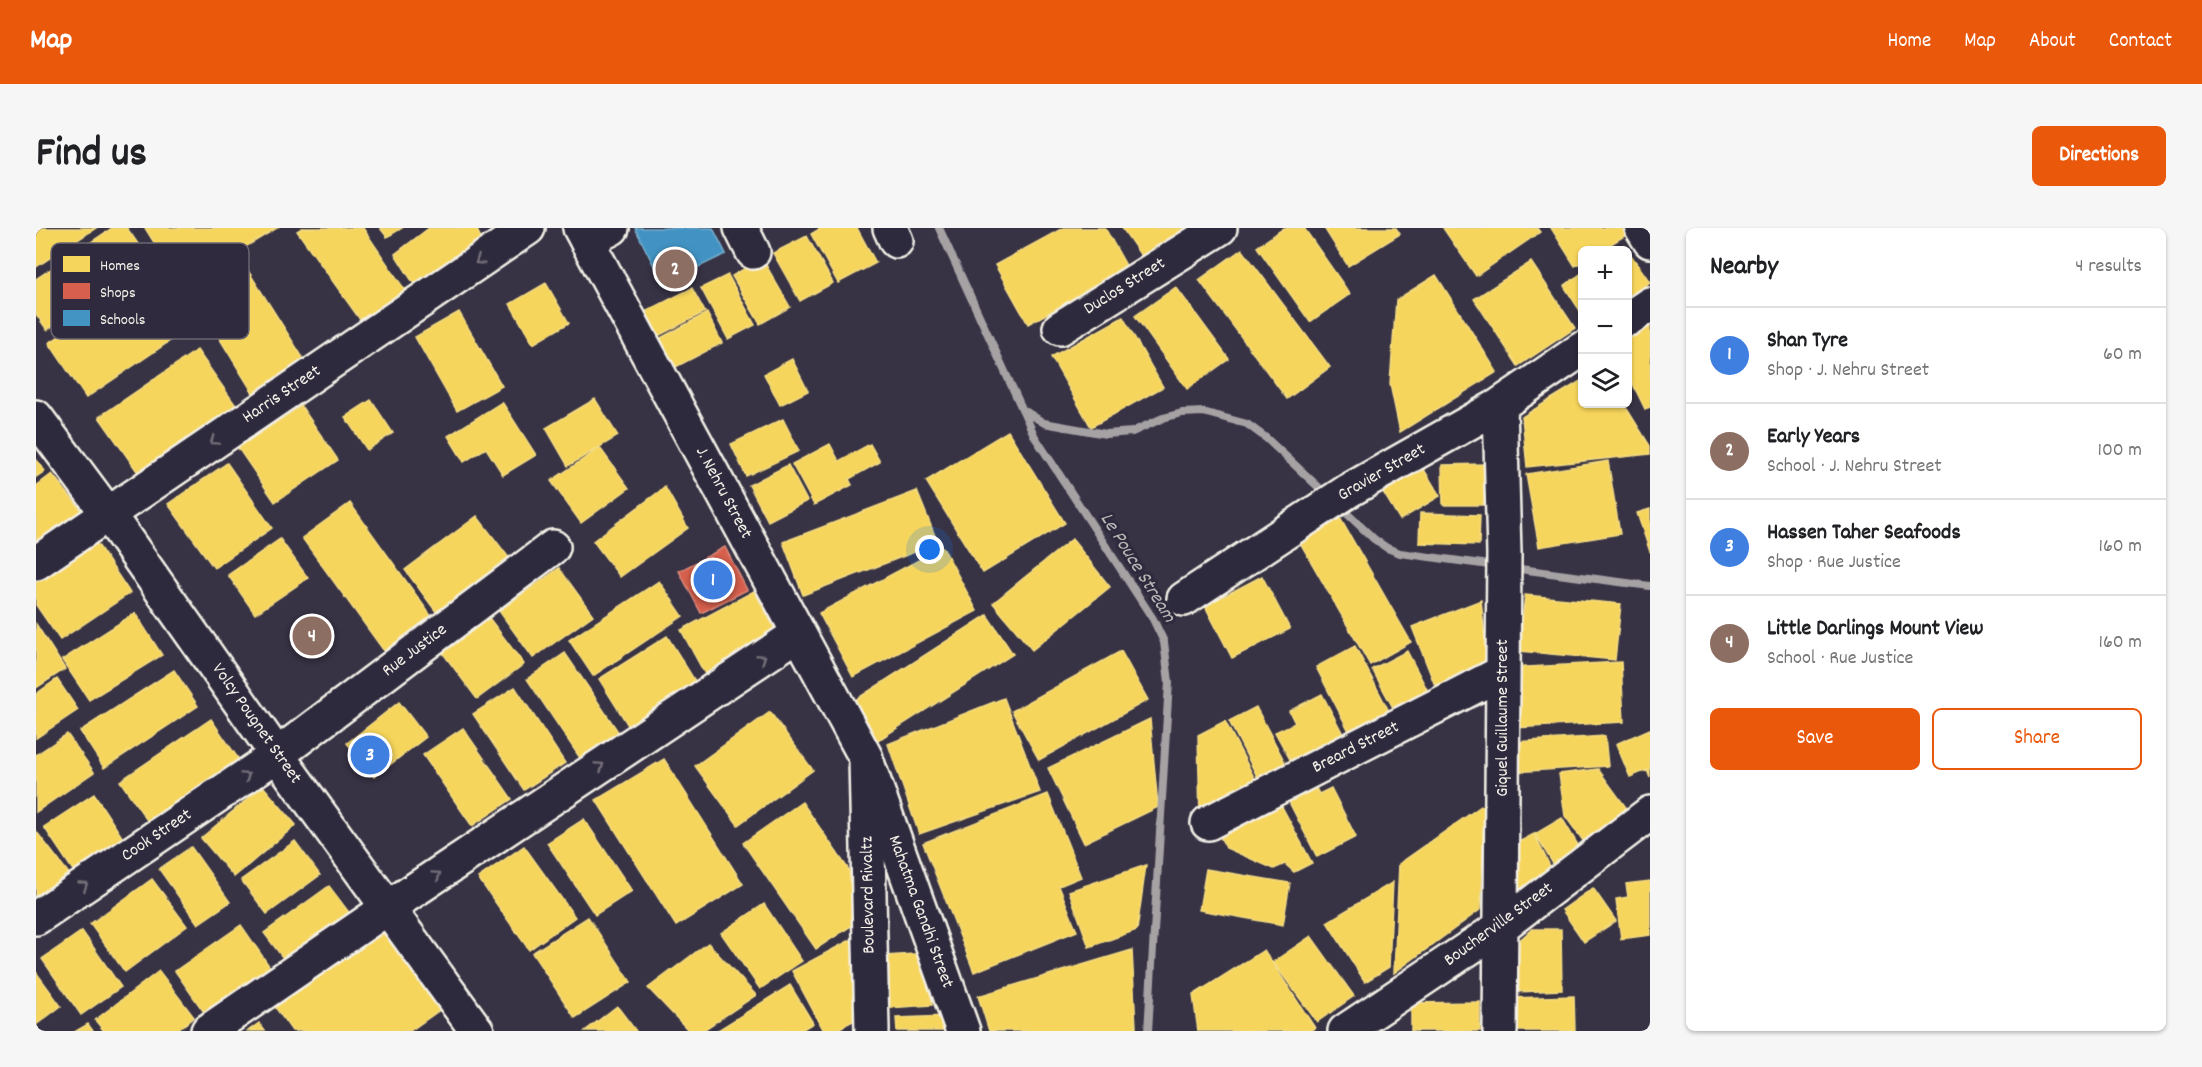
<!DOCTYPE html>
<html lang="en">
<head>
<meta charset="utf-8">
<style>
	:root { --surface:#fff; --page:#f6f6f6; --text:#202124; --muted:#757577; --line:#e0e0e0; --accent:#ea580c }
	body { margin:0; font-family:Dekko,sans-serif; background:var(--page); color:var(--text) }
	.controls { position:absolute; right:18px; top:18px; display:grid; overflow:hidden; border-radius:9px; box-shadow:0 2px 4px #0004 }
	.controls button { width:54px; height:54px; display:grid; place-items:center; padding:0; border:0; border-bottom:2px solid var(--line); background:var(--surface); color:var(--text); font:30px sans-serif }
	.you { position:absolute; left:894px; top:322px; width:21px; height:21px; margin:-15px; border:4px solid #fff; border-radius:50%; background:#1a73e8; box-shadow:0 0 0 9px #1a73e833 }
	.badge { display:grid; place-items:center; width:39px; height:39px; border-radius:50%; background:var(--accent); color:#fff; font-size:20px; font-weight:700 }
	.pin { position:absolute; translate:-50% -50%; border:3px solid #fff; box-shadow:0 2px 6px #0006 }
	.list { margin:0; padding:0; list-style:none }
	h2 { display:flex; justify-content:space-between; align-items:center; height:78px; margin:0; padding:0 24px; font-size:26px }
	h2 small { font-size:20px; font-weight:400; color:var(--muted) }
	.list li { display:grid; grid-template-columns:39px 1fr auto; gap:18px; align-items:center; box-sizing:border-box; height:96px; padding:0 24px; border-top:2px solid var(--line) }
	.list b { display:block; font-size:22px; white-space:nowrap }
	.list p { margin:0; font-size:20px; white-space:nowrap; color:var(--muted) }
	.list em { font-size:20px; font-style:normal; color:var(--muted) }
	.actions { display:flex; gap:12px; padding:18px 24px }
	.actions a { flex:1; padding:14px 0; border:2px solid var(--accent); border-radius:9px; text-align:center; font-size:21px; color:var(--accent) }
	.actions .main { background:var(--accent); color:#fff }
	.icon { flex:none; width:33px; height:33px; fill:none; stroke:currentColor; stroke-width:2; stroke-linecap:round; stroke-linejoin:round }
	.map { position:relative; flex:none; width:1614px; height:803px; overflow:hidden; border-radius:9px }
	header { display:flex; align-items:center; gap:36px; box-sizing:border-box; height:84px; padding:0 30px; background:var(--accent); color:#fff }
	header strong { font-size:28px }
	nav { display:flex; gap:33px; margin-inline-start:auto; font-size:21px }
	.intro { display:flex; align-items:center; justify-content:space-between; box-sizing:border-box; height:144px; padding:0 36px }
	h1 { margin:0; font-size:42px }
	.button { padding:15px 27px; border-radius:9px; background:var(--accent); color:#fff; font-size:21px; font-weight:700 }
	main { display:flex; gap:36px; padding:0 36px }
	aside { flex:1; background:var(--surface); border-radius:9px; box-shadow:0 2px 4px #0004 }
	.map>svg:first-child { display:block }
	.homes { fill:#f6d55c; stroke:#f5dd86; stroke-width:1.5 }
	.shops { fill:#d6604d; stroke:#df8c7c; stroke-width:1.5 }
	.schools { fill:#4393c3; stroke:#78afce; stroke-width:1.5 }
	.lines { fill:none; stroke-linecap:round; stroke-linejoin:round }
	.stream { stroke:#a6a2a4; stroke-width:8 }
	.minor-casing { stroke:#f4f1e8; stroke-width:38 }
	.major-casing { stroke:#f4f1e8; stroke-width:38 }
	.minor { stroke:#2f2a3d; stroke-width:33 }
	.major { stroke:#2f2a3d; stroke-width:33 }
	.oneway { stroke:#747079 }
	.labels { text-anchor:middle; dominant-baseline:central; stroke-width:6; stroke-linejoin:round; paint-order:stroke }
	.street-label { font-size:18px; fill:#f4f1e8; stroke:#2f2a3d }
	.water-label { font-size:20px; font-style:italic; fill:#bab6b5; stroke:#2f2a3d }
	.key { fill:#2f2a3d; stroke:#6a6670; stroke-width:1.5 }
	.key-label { font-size:16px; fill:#f4f1e8 }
</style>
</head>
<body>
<header>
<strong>Map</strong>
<nav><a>Home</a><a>Map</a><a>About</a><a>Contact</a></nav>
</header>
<div class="intro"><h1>Find us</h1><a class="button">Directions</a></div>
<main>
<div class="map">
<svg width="1614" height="803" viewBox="0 0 1614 803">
	<rect width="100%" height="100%" fill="#373244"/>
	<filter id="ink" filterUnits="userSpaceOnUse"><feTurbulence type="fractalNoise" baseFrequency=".0167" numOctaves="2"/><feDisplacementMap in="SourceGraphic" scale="12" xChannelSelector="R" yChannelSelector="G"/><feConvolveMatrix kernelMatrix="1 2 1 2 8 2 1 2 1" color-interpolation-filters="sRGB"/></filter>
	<g filter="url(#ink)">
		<path class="homes" d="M 0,0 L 60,0 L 0,39 Z
			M 76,0 L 91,0 L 114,33 L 11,102 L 0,86 L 0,51 Z
			M 109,0 L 241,0 L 145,58 Z
			M 266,0 L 327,0 L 369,62 L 325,93 L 261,3 Z
			M 344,0 L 366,0 L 351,9 Z
			M 393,0 L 440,0 L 447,14 L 381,61 L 359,26 Z
			M 785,0 L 821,0 L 840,35 L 802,55 L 775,6 Z
			M 1027,0 L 1069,0 L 1092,41 L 992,96 L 959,37 Z
			M 1086,0 L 1176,0 L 1114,41 Z
			M 1248,0 L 1268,0 L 1314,66 L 1274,94 L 1221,19 Z
			M 1288,0 L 1360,0 L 1364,6 L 1312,38 Z
			M 1407,0 L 1501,0 L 1504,4 L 1440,48 Z
			M 1515,0 L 1585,0 L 1590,7 L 1565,22 L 1546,22 L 1546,34 L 1539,38 Z
			M 771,8 L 797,55 L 764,73 L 737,25 Z
			M 1588,17 L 1614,54 L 1592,69 L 1592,22 L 1580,22 Z
			M 1206,21 L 1294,139 L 1251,171 L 1163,52 Z
			M 726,30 L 754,79 L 724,96 L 696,48 Z
			M 206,33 L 269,133 L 217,165 L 155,64 Z
			M 1495,34 L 1539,100 L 1482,138 L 1438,71 Z
			M 122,42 L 159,96 L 50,170 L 13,115 Z
			M 1546,45 L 1546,86 L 1528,58 Z
			M 692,47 L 719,97 L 692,111 L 665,60 Z
			M 1400,47 L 1461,144 L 1364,204 L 1354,156 L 1360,72 Z
			M 510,55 L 533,95 L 497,116 L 474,76 Z
			M 1140,59 L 1193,131 L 1151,161 L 1099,88 Z
			M 656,60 L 669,84 L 618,110 L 605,86 Z
			M 423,84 L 466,158 L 421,183 L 379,109 Z
			M 671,85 L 686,115 L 632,143 L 617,114 Z
			M 1087,89 L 1127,159 L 1055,199 L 1015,129 Z
			M 1614,99 L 1614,179 L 1609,181 L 1592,146 L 1592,110 Z
			M 161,122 L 201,179 L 103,246 L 63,189 Z
			M 756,131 L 772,163 L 744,177 L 728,146 Z
			M 1546,152 L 1546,176 L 1588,176 L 1614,218 L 1614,226 L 1491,239 L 1486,189 Z
			M 559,171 L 582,208 L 532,238 L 510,200 Z
			M 335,172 L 357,205 L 331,222 L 309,189 Z
			M 466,174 L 500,227 L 467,247 L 450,220 L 428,234 L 412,208 Z
			M 265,178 L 302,232 L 239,274 L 202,220 Z
			M 747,191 L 763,223 L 710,248 L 695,216 Z
			M 972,203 L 1029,295 L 947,345 L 890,253 Z
			M 794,216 L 803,233 L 834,216 L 844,234 L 813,251 L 816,257 L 778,277 L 756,236 Z
			M 564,220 L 593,260 L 545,295 L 515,253 Z
			M 0,231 L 9,243 L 0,249 Z
			M 1572,233 L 1584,306 L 1503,319 L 1490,246 Z
			M 191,235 L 236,300 L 178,340 L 132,276 Z
			M 1384,235 L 1404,268 L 1364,292 L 1344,259 Z
			M 1448,236 L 1448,277 L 1407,277 L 1406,237 Z
			M 752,237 L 771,273 L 732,293 L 713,257 Z
			M 16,246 L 45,282 L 0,317 L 0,258 Z
			M 629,259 L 652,300 L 584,349 L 557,313 Z
			M 881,263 L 902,315 L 767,367 L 747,314 Z
			M 314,275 L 396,389 L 348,423 L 266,310 Z
			M 1299,281 L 1375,414 L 1334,437 L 1258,304 Z
			M 1614,281 L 1614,324 L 1601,285 Z
			M 1384,285 L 1444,287 L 1443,317 L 1383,315 Z
			M 441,288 L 474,331 L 401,385 L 369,342 Z
			M 58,311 L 94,365 L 24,412 L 0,377 L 0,349 Z
			M 244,311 L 272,350 L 219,386 L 192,347 Z
			M 1036,311 L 1074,359 L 996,422 L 957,375 Z
			M 907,319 L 941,383 L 817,449 L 783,385 Z
			M 523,340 L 557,387 L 497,430 L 463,383 Z
			M 1226,348 L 1254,401 L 1196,430 L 1169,378 Z
			M 623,353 L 647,388 L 557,448 L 533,412 Z
			M 718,363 L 744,411 L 671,450 L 645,402 Z
			M 1489,367 L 1585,376 L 1579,432 L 1483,423 Z
			M 1445,372 L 1452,440 L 1400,460 L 1376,399 Z
			M 447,382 L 488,436 L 441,471 L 400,416 Z
			M 99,385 L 126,427 L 53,472 L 26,432 Z
			M 951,387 L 977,426 L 841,513 L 816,474 Z
			M 0,396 L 29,441 L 0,460 Z
			M 631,408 L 664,461 L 595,502 L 563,451 Z
			M 1319,418 L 1355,487 L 1315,507 L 1280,439 Z
			M 1085,423 L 1112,472 L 1003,532 L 976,483 Z
			M 1371,423 L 1395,469 L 1361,487 L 1336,441 Z
			M 529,425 L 583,505 L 544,530 L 491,451 Z
			M 1585,434 L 1588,494 L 1476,500 L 1472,440 Z
			M 138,442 L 162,478 L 68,540 L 44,503 Z
			M 21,451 L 42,482 L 0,510 L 0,466 Z
			M 479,459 L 529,535 L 488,562 L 437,486 Z
			M 1286,466 L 1308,508 L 1256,535 L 1239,504 L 1259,495 L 1253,483 Z
			M 968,470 L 1004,564 L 883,606 L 852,516 Z
			M 363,474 L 390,509 L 338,549 L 311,515 Z
			M 1220,479 L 1252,540 L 1224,554 L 1193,493 Z
			M 734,484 L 777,542 L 702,597 L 659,538 Z
			M 175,491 L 208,539 L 117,601 L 84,553 Z
			M 1114,491 L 1122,579 L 1048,615 L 1012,540 Z
			M 1189,493 L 1223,559 L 1164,590 L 1162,507 Z
			M 427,500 L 476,571 L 436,598 L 387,527 Z
			M 1614,501 L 1614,550 L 1611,542 L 1594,549 L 1580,516 Z
			M 31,506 L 58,544 L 0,584 L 0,527 Z
			M 1569,508 L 1572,538 L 1477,544 L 1476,514 Z
			M 628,531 L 707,656 L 640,698 L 560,572 Z
			M 1562,541 L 1592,582 L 1548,614 L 1529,588 L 1523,546 Z
			M 1277,554 L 1283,566 L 1295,560 L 1320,609 L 1281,629 L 1250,568 Z
			M 227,558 L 260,597 L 198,649 L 165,610 Z
			M 58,566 L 92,618 L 42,650 L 8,599 Z
			M 1012,566 L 1045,649 L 1023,658 L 1041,703 L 938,744 L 887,615 Z
			M 1243,573 L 1276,635 L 1258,644 L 1249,636 L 1238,641 L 1190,620 L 1182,605 Z
			M 766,574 L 813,642 L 818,696 L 780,721 L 707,615 Z
			M 1448,576 L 1445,681 L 1358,745 L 1363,636 Z
			M 1526,590 L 1546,624 L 1519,639 L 1499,606 Z
			M 548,591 L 596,663 L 559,687 L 511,615 Z
			M 0,603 L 38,652 L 0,681 Z
			M 1498,606 L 1521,652 L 1474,669 L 1477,617 Z
			M 259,613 L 284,647 L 231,686 L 205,652 Z
			M 488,618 L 539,689 L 493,722 L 442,650 Z
			M 155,619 L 194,674 L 162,696 L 123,641 Z
			M 1110,637 L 1101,702 L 1053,719 L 1033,663 Z
			M 1170,641 L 1254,655 L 1247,697 L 1163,682 Z
			M 116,651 L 151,698 L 89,744 L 54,696 Z
			M 1614,653 L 1614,707 L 1585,711 L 1580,671 L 1592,669 L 1590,656 Z
			M 1357,654 L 1353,739 L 1329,754 L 1291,694 Z
			M 293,658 L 315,687 L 250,734 L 228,705 Z
			M 1557,660 L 1580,693 L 1548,714 L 1526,682 Z
			M 728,676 L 766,733 L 724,761 L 685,705 Z
			M 552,689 L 595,754 L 539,790 L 496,725 Z
			M 205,697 L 236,742 L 170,787 L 139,743 Z
			M 348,701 L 405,781 L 374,803 L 256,803 L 239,779 Z
			M 1496,701 L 1525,701 L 1526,762 L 1478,764 L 1476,719 Z
			M 46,703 L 85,759 L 45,787 L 6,731 Z
			M 1275,708 L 1318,768 L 1281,794 L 1237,734 Z
			M 820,709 L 830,786 L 798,803 L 788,803 L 756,743 Z
			M 672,715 L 720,767 L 666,803 L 653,803 L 612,760 Z
			M 1096,722 L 1100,800 L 1089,803 L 953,803 L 942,768 Z
			M 1228,722 L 1279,800 L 1273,803 L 1162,803 L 1157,767 Z
			M 893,725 L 896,777 L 852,780 L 849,728 Z
			M 123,743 L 158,789 L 140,803 L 68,803 L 59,792 Z
			M 0,744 L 25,778 L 0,797 Z
			M 754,757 L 777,795 L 764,803 L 682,802 Z
			M 1538,768 L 1539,803 L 1475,803 L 1474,770 Z
			M 1444,774 L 1444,803 L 1375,803 L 1375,775 Z
			M 581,778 L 600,803 L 549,803 Z
			M 912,788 L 913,803 L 861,803 L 860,790 Z
			M 223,795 L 229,803 L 212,803 Z
			M 52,796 L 57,803 L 40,803 Z"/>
		<path class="shops" d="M 689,319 L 711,362 L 665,385 L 643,343 Z"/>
		<path class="schools" d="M 599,0 L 677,0 L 690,26 L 627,56 Z"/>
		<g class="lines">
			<path class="stream" d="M 903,0 L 999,209 L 1117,391 L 1128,414 L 1133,454 L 1112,803
				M 986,181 L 1008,195 L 1070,206 L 1096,204 L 1127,190 L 1146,185 L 1167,184 L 1211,196 L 1230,210 L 1291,267
				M 1302,277 L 1338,311 L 1351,320 L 1364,325 L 1461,338
				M 1476,340 L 1614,358"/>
			<g class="minor-casing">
				<path id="minor" d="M 705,0 L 717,24
					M 854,0 L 860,13
					M 1606,0 L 1614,13
					M 551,13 L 576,0
					M 1592,91 L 1614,76
					M 1024,100 L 1184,0
					M 0,335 L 492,0
					M 1148,371 L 1312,263 L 1464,177 L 1546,121
					M 832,537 L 927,803
					M 1172,595 L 1467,444
					M 0,690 L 241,527 L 517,319
					M 172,803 L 353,679 L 762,406
					M 1309,803 L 1466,698 L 1614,585
					M 1464,803 L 1468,326 L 1464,177"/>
			</g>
			<g class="major-casing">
				<path id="major" d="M 544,0 L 830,530 L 836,803
					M 0,189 L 72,286 L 241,527 L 441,803"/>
			</g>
			<use href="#minor" class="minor"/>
			<use href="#major" class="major"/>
		</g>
		<defs><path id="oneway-chevron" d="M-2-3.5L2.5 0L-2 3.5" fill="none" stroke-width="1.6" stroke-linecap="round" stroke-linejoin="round" transform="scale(1.5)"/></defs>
		<g class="oneway">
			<use href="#oneway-chevron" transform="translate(443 33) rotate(146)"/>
			<use href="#oneway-chevron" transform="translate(178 213) rotate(146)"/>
			<use href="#oneway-chevron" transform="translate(726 430) rotate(-34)"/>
			<use href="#oneway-chevron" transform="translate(564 538) rotate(-34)"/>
			<use href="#oneway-chevron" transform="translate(210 548) rotate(-34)"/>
			<use href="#oneway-chevron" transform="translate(401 647) rotate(-34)"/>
			<use href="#oneway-chevron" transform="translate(48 657) rotate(-34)"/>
		</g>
	</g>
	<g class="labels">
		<g class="street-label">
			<text transform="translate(1089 59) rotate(-32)">Duclos Street</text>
			<text transform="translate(246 167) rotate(-34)">Harris Street</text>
			<text transform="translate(1346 245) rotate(-30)">Gravier Street</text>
			<text transform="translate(687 265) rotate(62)">J. Nehru Street</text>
			<text transform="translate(379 423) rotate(-37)">Rue Justice</text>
			<text transform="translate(1467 490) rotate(-90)">Giquel Guillaume Street</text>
			<text transform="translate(220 496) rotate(55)">Volcy Pougnet Street</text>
			<text transform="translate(1320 520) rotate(-27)">Breard Street</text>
			<text transform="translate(121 608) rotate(-34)">Cook Street</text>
			<text transform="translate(833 667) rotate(-91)">Boulevard Rivaltz</text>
			<text transform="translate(884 684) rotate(70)">Mahatma Gandhi Street</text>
			<text transform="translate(1463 697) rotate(-36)">Boucherville Street</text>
		</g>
		<g class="water-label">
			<text transform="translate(1101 340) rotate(58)">Le Pouce Stream</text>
		</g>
	</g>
	<rect x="15" y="15" width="198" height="96" rx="9" class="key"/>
	<rect x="27" y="28" width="27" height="16" fill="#f6d55c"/>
	<rect x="27" y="55" width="27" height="16" fill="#d6604d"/>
	<rect x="27" y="82" width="27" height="16" fill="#4393c3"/>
	<g class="key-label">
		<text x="64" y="42">Homes</text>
		<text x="64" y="69">Shops</text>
		<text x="64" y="96">Schools</text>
	</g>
</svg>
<div class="controls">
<button>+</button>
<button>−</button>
<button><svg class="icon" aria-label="layers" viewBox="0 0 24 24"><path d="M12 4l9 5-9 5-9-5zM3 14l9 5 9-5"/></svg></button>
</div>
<div class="you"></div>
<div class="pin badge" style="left:677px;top:352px;background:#3f7fe0">1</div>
<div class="pin badge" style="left:639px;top:41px;background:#8d6e63">2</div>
<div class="pin badge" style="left:334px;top:527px;background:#3f7fe0">3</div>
<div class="pin badge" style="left:276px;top:408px;background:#8d6e63">4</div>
</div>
<aside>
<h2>Nearby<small>4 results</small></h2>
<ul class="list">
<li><span class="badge" style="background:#3f7fe0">1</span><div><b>Shan Tyre</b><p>Shop · J. Nehru Street</p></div><em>60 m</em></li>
<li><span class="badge" style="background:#8d6e63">2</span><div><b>Early Years</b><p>School · J. Nehru Street</p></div><em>100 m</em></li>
<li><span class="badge" style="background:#3f7fe0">3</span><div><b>Hassen Taher Seafoods</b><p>Shop · Rue Justice</p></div><em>160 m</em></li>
<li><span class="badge" style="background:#8d6e63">4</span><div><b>Little Darlings Mount View</b><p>School · Rue Justice</p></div><em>160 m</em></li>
</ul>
<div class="actions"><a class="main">Save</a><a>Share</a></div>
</aside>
</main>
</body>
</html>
